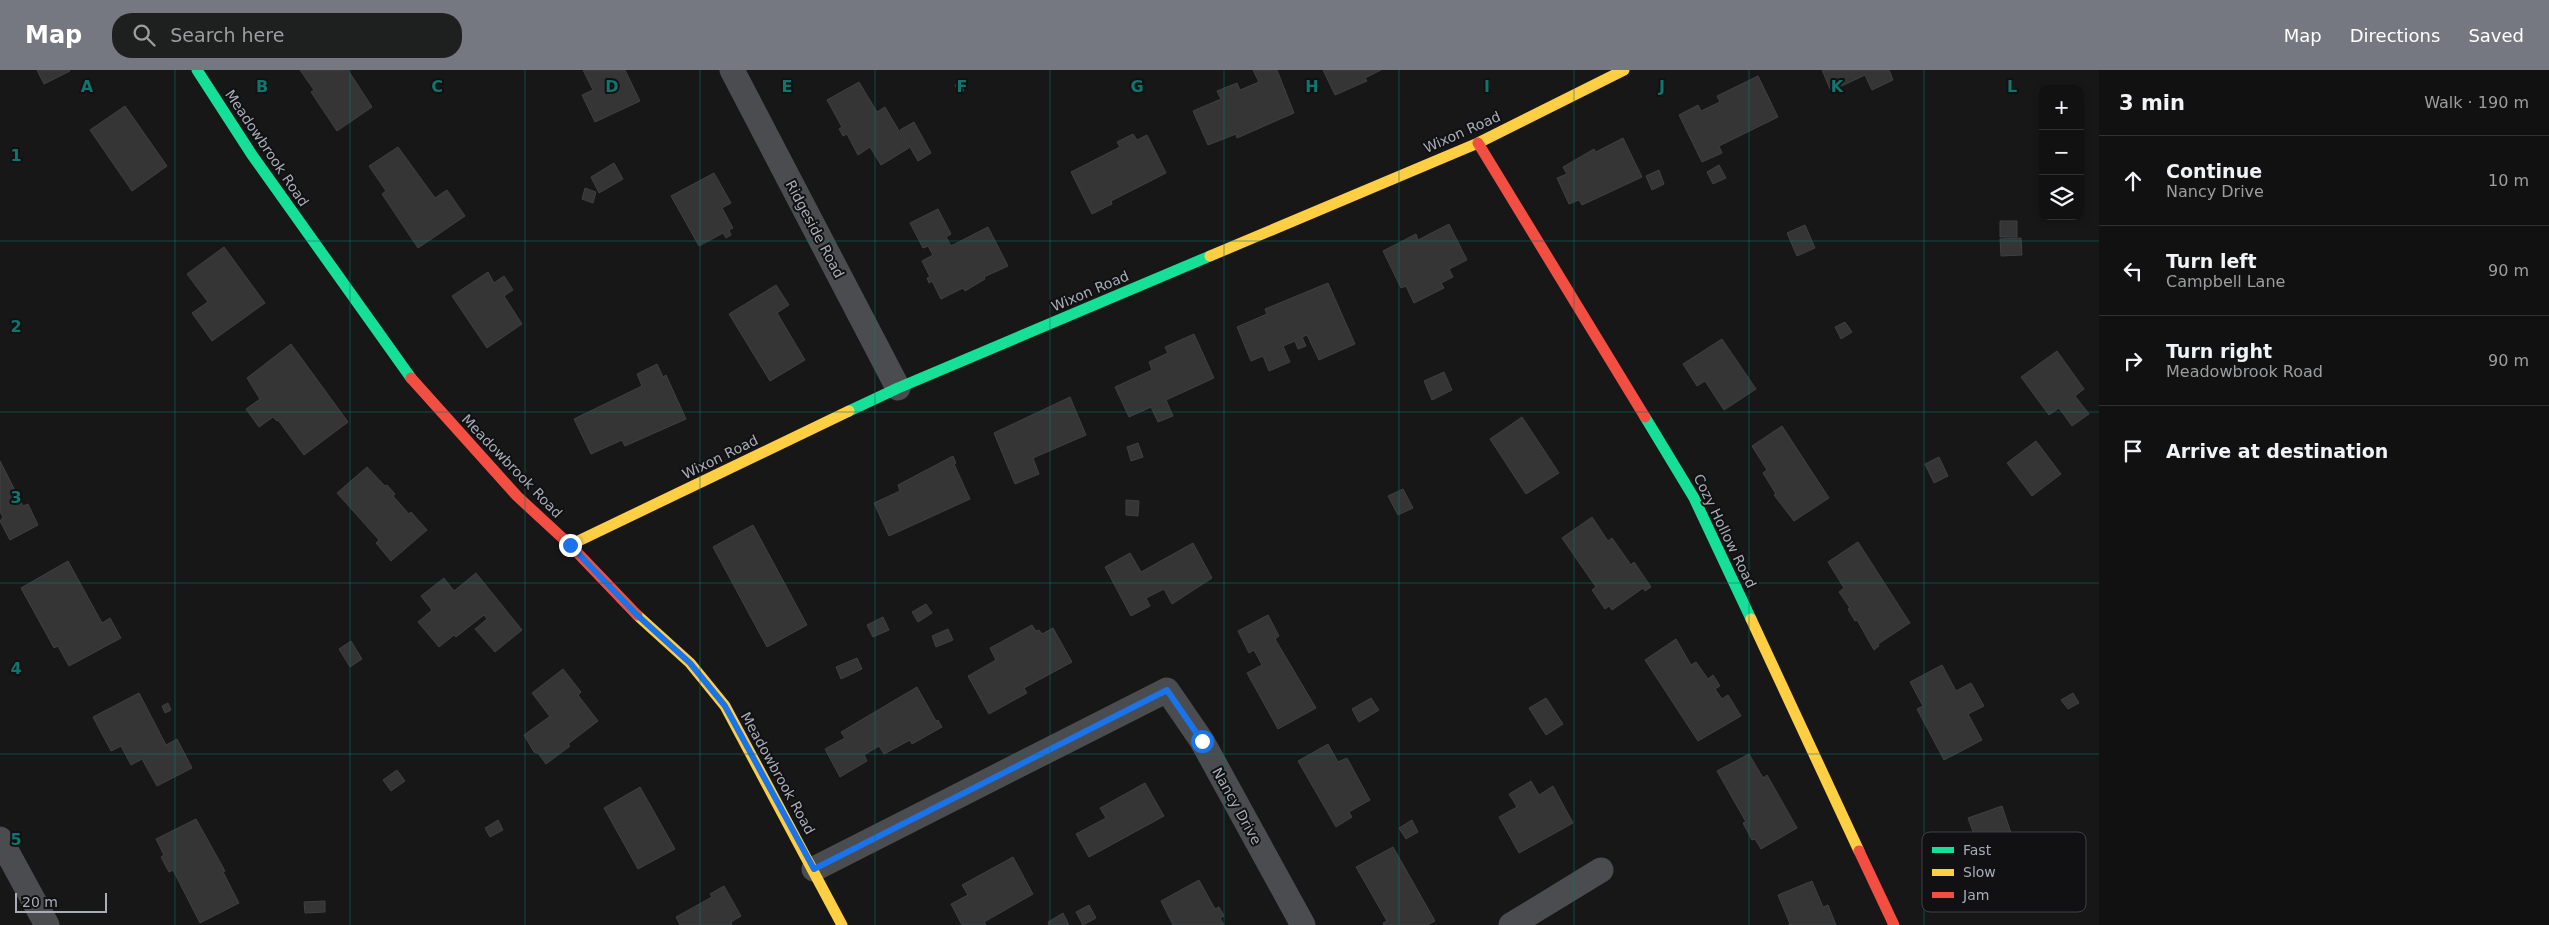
<!DOCTYPE html>
<html lang="en">
<head>
<meta charset="utf-8">
<style>
	:root { --surface:#111; --page:#1e1f1f; --text:#f1f3f6; --muted:#9c9d9f; --line:#303131; --accent:#757880 }
	body { margin:0; font-family:"DejaVu Sans",sans-serif; background:var(--page); color:var(--text) }
	.controls { position:absolute; right:15px; top:15px; display:grid; overflow:hidden; border-radius:10px; box-shadow:0 2px 8px #0003 }
	.controls button { width:45px; height:45px; display:grid; place-items:center; padding:0; border:0; border-bottom:1px solid var(--line); background:var(--surface); color:var(--text); font:25px sans-serif }
	.scale { position:absolute; left:15px; bottom:12px; width:92px; box-sizing:border-box; padding-left:5px; border:2px solid #a8adb8; border-top:0; font-size:14px; line-height:18px; white-space:nowrap; color:#a8adb8; -webkit-text-stroke:4px #111113; paint-order:stroke }
	.stop { position:absolute; width:15px; height:15px; margin:-11px; border:4px solid #1a73e8; border-radius:50%; background:#fff }
	.stop.end { background:#1a73e8; border-color:#fff; box-shadow:0 1px 5px #0008 }
	.list { margin:0; padding:0; list-style:none }
	h2 { display:flex; justify-content:space-between; align-items:center; height:65px; margin:0; padding:0 20px; font-size:21px }
	h2 small { font-size:16px; font-weight:400; color:var(--muted) }
	.list li { display:grid; grid-template-columns:32px 1fr auto; gap:15px; align-items:center; box-sizing:border-box; height:90px; padding:0 20px; border-top:1px solid var(--line) }
	.list b { display:block; font-size:19px; white-space:nowrap }
	.list p { margin:0; font-size:16px; white-space:nowrap; color:var(--muted) }
	.list em { font-size:16px; font-style:normal; color:var(--muted) }
	.icon { flex:none; width:28px; height:28px; fill:none; stroke:currentColor; stroke-width:2; stroke-linecap:round; stroke-linejoin:round }
	.map { position:relative; flex:none; width:2099px; height:855px; overflow:hidden }
	header { display:flex; align-items:center; gap:30px; box-sizing:border-box; height:70px; padding:0 25px; background:var(--accent); color:#fff }
	header strong { font-size:24px }
	nav { display:flex; gap:28px; margin-inline-start:auto; font-size:18px }
	.search { width:350px; height:45px; background:var(--page); display:flex; align-items:center; gap:12px; box-sizing:border-box; padding:0 18px; border-radius:20px; color:var(--muted); font-size:19px }
	main { display:flex }
	aside { flex:1; background:var(--surface) }
	.map>svg:first-child { display:block }
	.building { fill:#353536; stroke:#3f4043 }
	.lines { fill:none; stroke-linecap:round; stroke-linejoin:round }
	.street { stroke:#4b4c50; stroke-width:25 }
	.fast { stroke:#16e098; stroke-width:11 }
	.slow { stroke:#ffcf43; stroke-width:11 }
	.jam { stroke:#f24e42; stroke-width:11 }
	.route { stroke:#1a73e8; stroke-width:6 }
	.grid { fill:none; stroke:#0f766e; stroke-width:1; stroke-opacity:0.55 }
	.labels { text-anchor:middle; dominant-baseline:central; stroke-width:4; stroke-linejoin:round; paint-order:stroke }
	.street-label { font-size:14px; fill:#a8adb8; stroke:#111113 }
	.key { fill:#111113; stroke:#3e4045; stroke-width:1 }
	.key-label { font-size:14px; fill:#a8adb8 }
	.grid-label { font-size:16px; text-anchor:middle; font-weight:bold; fill:#0f766e; stroke:#111113; stroke-width:4; stroke-linejoin:round; paint-order:stroke }
</style>
</head>
<body>
<header>
<strong>Map</strong>
<div class="search"><svg class="icon" aria-label="search" viewBox="0 0 24 24"><circle cx="10" cy="10" r="6"/><path d="M15 15l6 6"/></svg>Search here</div>
<nav><a>Map</a><a>Directions</a><a>Saved</a></nav>
</header>
<main>
<div class="map">
<svg width="2099" height="855" viewBox="0 0 2099 855">
	<rect width="100%" height="100%" fill="#171717"/>
	<path class="building" d="M 37,0 L 69,0 L 70,1 L 44,14 Z
		M 300,0 L 348,0 L 372,37 L 337,61 L 311,22 L 314,20 Z
		M 583,0 L 625,0 L 640,31 L 595,52 L 582,25 L 593,20 Z
		M 1253,0 L 1277,0 L 1294,43 L 1237,68 L 1236,64 L 1208,75 L 1193,41 L 1221,29 L 1217,21 L 1237,13 L 1240,20 L 1259,12 Z
		M 1323,0 L 1381,0 L 1365,8 L 1367,11 L 1335,25 Z
		M 1822,0 L 1889,0 L 1893,10 L 1872,20 L 1865,5 L 1831,21 Z
		M 1758,6 L 1778,47 L 1719,76 L 1722,83 L 1702,92 L 1679,45 L 1698,35 L 1701,41 L 1720,32 L 1717,26 Z
		M 859,12 L 877,42 L 885,37 L 909,78 L 881,95 L 870,77 L 858,85 L 847,64 L 843,66 L 839,59 L 842,57 L 827,30 Z
		M 960,13 L 964,21 L 959,23 L 955,15 Z
		M 125,36 L 167,96 L 132,121 L 90,60 Z
		M 914,52 L 931,83 L 918,91 L 900,60 Z
		M 1133,64 L 1137,70 L 1147,65 L 1166,103 L 1111,131 L 1112,134 L 1092,144 L 1071,102 L 1120,77 L 1117,72 Z
		M 1623,68 L 1642,107 L 1582,135 L 1579,130 L 1569,134 L 1557,108 L 1567,104 L 1563,97 L 1594,79 L 1596,82 Z
		M 398,77 L 435,128 L 447,120 L 465,146 L 418,178 L 382,124 L 386,121 L 369,96 Z
		M 614,93 L 623,109 L 599,123 L 591,107 Z
		M 1719,95 L 1726,108 L 1713,114 L 1707,102 Z
		M 1659,100 L 1664,114 L 1652,120 L 1646,106 Z
		M 714,103 L 731,133 L 722,138 L 733,158 L 729,160 L 731,165 L 726,168 L 723,163 L 699,176 L 671,126 Z
		M 585,118 L 596,122 L 593,133 L 582,129 Z
		M 938,139 L 951,164 L 946,167 L 951,176 L 988,157 L 1008,196 L 984,207 L 985,209 L 965,221 L 963,218 L 941,229 L 932,211 L 929,213 L 927,208 L 930,207 L 922,191 L 933,185 L 928,176 L 923,178 L 910,153 Z
		M 2000,151 L 2017,151 L 2017,167 L 2000,167 Z
		M 1449,154 L 1467,190 L 1449,199 L 1453,207 L 1441,213 L 1444,218 L 1414,233 L 1406,216 L 1401,218 L 1383,181 L 1416,164 L 1418,170 Z
		M 1805,155 L 1815,178 L 1797,186 L 1787,163 Z
		M 2021,168 L 2022,185 L 2001,186 L 2000,169 Z
		M 224,177 L 265,233 L 212,271 L 192,243 L 208,232 L 187,204 Z
		M 488,202 L 494,213 L 504,206 L 513,220 L 504,226 L 522,254 L 487,278 L 452,226 Z
		M 1328,213 L 1355,274 L 1319,290 L 1307,265 L 1302,267 L 1306,276 L 1298,279 L 1295,271 L 1283,276 L 1290,292 L 1269,301 L 1263,286 L 1251,291 L 1237,257 L 1267,244 L 1265,239 Z
		M 776,215 L 789,235 L 777,243 L 805,290 L 770,311 L 729,244 Z
		M 1845,252 L 1852,262 L 1841,269 L 1835,257 Z
		M 1194,264 L 1214,308 L 1166,330 L 1173,346 L 1158,352 L 1151,337 L 1129,347 L 1115,317 L 1152,300 L 1149,292 L 1168,283 L 1165,277 Z
		M 1722,269 L 1756,319 L 1724,340 L 1705,311 L 1697,316 L 1683,294 Z
		M 291,274 L 348,352 L 304,385 L 278,350 L 277,351 L 273,347 L 259,357 L 246,339 L 260,329 L 247,308 Z
		M 2057,281 L 2084,319 L 2075,326 L 2089,344 L 2072,356 L 2059,338 L 2049,345 L 2021,307 Z
		M 657,294 L 663,307 L 666,305 L 686,349 L 625,376 L 622,370 L 591,384 L 574,349 L 642,316 L 637,304 Z
		M 1444,302 L 1452,320 L 1432,330 L 1424,311 Z
		M 1070,327 L 1086,365 L 1033,388 L 1039,404 L 1015,414 L 994,363 Z
		M 1522,347 L 1559,403 L 1526,424 L 1490,369 Z
		M 1782,356 L 1829,428 L 1794,451 L 1774,425 L 1776,424 L 1763,403 L 1767,400 L 1752,376 Z
		M 2036,371 L 2061,404 L 2032,426 L 2007,393 Z
		M 1138,373 L 1143,387 L 1131,391 L 1127,377 Z
		M 953,386 L 956,393 L 954,394 L 970,429 L 889,466 L 874,433 L 900,421 L 898,415 Z
		M 1939,387 L 1948,406 L 1934,413 L 1925,394 Z
		M 0,391 L 23,436 L 28,434 L 38,455 L 10,470 L 0,451 L 3,447 L 0,442 Z
		M 367,397 L 385,416 L 387,415 L 395,424 L 393,426 L 409,444 L 411,442 L 427,460 L 391,491 L 376,473 L 379,470 L 337,423 Z
		M 1403,419 L 1413,438 L 1398,445 L 1388,426 Z
		M 1126,430 L 1139,431 L 1138,446 L 1126,445 Z
		M 1592,447 L 1608,471 L 1612,468 L 1631,495 L 1634,492 L 1651,517 L 1645,521 L 1643,518 L 1612,540 L 1609,536 L 1605,539 L 1592,520 L 1596,517 L 1562,468 Z
		M 753,455 L 807,555 L 767,577 L 713,477 Z
		M 1858,472 L 1910,553 L 1878,574 L 1879,576 L 1874,580 L 1857,550 L 1855,551 L 1848,539 L 1850,538 L 1839,522 L 1844,518 L 1828,492 Z
		M 1193,473 L 1212,508 L 1172,534 L 1164,519 L 1146,528 L 1150,536 L 1131,546 L 1105,497 L 1130,483 L 1141,502 Z
		M 68,491 L 102,553 L 110,548 L 121,568 L 69,596 L 58,576 L 54,578 L 21,518 Z
		M 476,503 L 522,560 L 495,582 L 475,559 L 487,549 L 484,545 L 456,567 L 454,565 L 439,577 L 418,552 L 432,540 L 421,526 L 444,508 L 454,521 Z
		M 926,534 L 932,543 L 918,552 L 912,542 Z
		M 1268,545 L 1279,566 L 1275,569 L 1316,638 L 1278,659 L 1247,603 L 1262,595 L 1254,580 L 1249,583 L 1238,561 Z
		M 883,547 L 889,560 L 873,567 L 867,555 Z
		M 1032,555 L 1036,561 L 1039,560 L 1042,564 L 1053,558 L 1072,592 L 1024,618 L 1027,623 L 989,644 L 968,606 L 996,590 L 990,578 Z
		M 948,559 L 953,570 L 936,577 L 932,566 Z
		M 1676,569 L 1691,595 L 1696,592 L 1708,609 L 1713,605 L 1720,616 L 1715,619 L 1722,629 L 1728,625 L 1741,646 L 1698,671 L 1645,590 Z
		M 351,571 L 362,589 L 350,597 L 339,579 Z
		M 857,588 L 862,599 L 841,609 L 836,597 Z
		M 1942,595 L 1956,621 L 1971,613 L 1984,636 L 1968,644 L 1982,670 L 1944,690 L 1917,639 L 1923,636 L 1910,612 Z
		M 563,599 L 581,622 L 578,625 L 598,651 L 568,674 L 570,676 L 546,694 L 538,683 L 534,682 L 524,665 L 549,647 L 551,648 L 532,623 Z
		M 917,617 L 936,651 L 938,650 L 942,657 L 912,674 L 910,670 L 884,684 L 879,676 L 864,685 L 867,691 L 840,707 L 825,679 L 845,668 L 841,662 Z
		M 139,623 L 166,675 L 177,669 L 192,698 L 157,716 L 142,689 L 131,695 L 121,676 L 111,681 L 93,647 Z
		M 2073,623 L 2079,633 L 2068,639 L 2061,630 Z
		M 1371,628 L 1379,640 L 1359,652 L 1352,639 Z
		M 1546,628 L 1563,654 L 1546,665 L 1529,638 Z
		M 168,633 L 171,640 L 165,643 L 162,636 Z
		M 1328,674 L 1338,692 L 1347,688 L 1370,730 L 1349,742 L 1352,747 L 1336,757 L 1298,691 Z
		M 1749,684 L 1763,708 L 1767,705 L 1797,758 L 1761,779 L 1755,769 L 1752,770 L 1743,753 L 1746,752 L 1717,701 Z
		M 397,700 L 405,711 L 391,721 L 383,710 Z
		M 1531,711 L 1539,725 L 1553,716 L 1573,753 L 1519,783 L 1499,747 L 1517,737 L 1509,724 Z
		M 1145,713 L 1164,746 L 1089,787 L 1076,764 L 1106,748 L 1100,738 Z
		M 640,717 L 675,779 L 638,799 L 604,738 Z
		M 2002,736 L 2013,769 L 2030,763 L 2038,786 L 2022,791 L 2031,817 L 1991,831 L 1972,777 L 1978,775 L 1968,748 Z
		M 196,749 L 225,801 L 223,802 L 239,833 L 200,853 L 173,800 L 169,802 L 161,787 L 164,785 L 156,769 Z
		M 498,750 L 503,760 L 490,767 L 485,758 Z
		M 1412,750 L 1418,762 L 1406,769 L 1399,758 Z
		M 1393,777 L 1435,851 L 1427,855 L 1384,855 L 1383,853 L 1387,851 L 1356,797 Z
		M 1013,787 L 1033,824 L 984,852 L 986,855 L 962,855 L 951,834 L 968,825 L 962,815 Z
		M 1199,810 L 1215,839 L 1219,837 L 1224,846 L 1220,848 L 1224,855 L 1173,855 L 1161,831 Z
		M 1812,811 L 1823,837 L 1828,835 L 1836,855 L 1788,855 L 1790,854 L 1778,825 Z
		M 724,816 L 741,846 L 731,852 L 732,855 L 680,855 L 676,847 L 712,827 L 710,824 Z
		M 325,831 L 325,842 L 305,843 L 304,832 Z
		M 1089,835 L 1096,848 L 1083,855 L 1076,842 Z
		M 1063,843 L 1069,855 L 1049,855 L 1048,852 Z"/>
	<g class="lines">
		<path class="street" d="M 732,0 L 898,318
			M 0,769 L 47,855
			M 814,799 L 1167,620 L 1202,671 L 1303,855
			M 1511,855 L 1601,800"/>
		<path class="fast" d="M 197,0 L 252,85 L 411,308
			M 849,341 L 898,318 L 1210,186
			M 1645,347 L 1694,428 L 1751,549"/>
		<path class="slow" d="M 1210,186 L 1478,73 L 1624,0
			M 570,475 L 849,341
			M 637,545 L 690,593 L 725,636 L 842,855
			M 1751,549 L 1859,781"/>
		<path class="jam" d="M 1478,73 L 1645,347
			M 411,308 L 517,426 L 570,475 L 637,545
			M 1859,781 L 1894,855"/>
	</g>
	<g class="lines">
		<path class="route" d="M 570,475 L 636,544 L 690,593 L 725,636 L 814,799 L 1167,620 L 1202,671"/>
	</g>
	<path class="grid" d="M 175,0 L 175,855M 350,0 L 350,855M 525,0 L 525,855M 700,0 L 700,855M 875,0 L 875,855M 1050,0 L 1050,855M 1224,0 L 1224,855M 1399,0 L 1399,855M 1574,0 L 1574,855M 1749,0 L 1749,855M 1924,0 L 1924,855M 0,171 L 2099,171M 0,342 L 2099,342M 0,513 L 2099,513M 0,684 L 2099,684"/>
	<g class="labels">
		<g class="street-label">
			<text transform="translate(1462 62) rotate(-24)">Wixon Road</text>
			<text transform="translate(267 78) rotate(56)">Meadowbrook Road</text>
			<text transform="translate(815 159) rotate(62)">Ridgeside Road</text>
			<text transform="translate(1090 221) rotate(-23)">Wixon Road</text>
			<text transform="translate(720 387) rotate(-26)">Wixon Road</text>
			<text transform="translate(512 396) rotate(46)">Meadowbrook Road</text>
			<text transform="translate(1725 461) rotate(64)">Cozy Hollow Road</text>
			<text transform="translate(778 703) rotate(61)">Meadowbrook Road</text>
			<text transform="translate(1237 736) rotate(61)">Nancy Drive</text>
		</g>
	</g>
	<rect x="1922" y="762" width="164" height="80" rx="8" class="key"/>
	<rect x="1932" y="777" width="22" height="6" fill="#16e098"/>
	<rect x="1932" y="799" width="22" height="7" fill="#ffcf43"/>
	<rect x="1932" y="822" width="22" height="6" fill="#f24e42"/>
	<g class="key-label">
		<text x="1963" y="785">Fast</text>
		<text x="1963" y="807">Slow</text>
		<text x="1963" y="830">Jam</text>
	</g>
	<g class="grid-label">
		<text x="87" y="22">A</text>
		<text x="262" y="22">B</text>
		<text x="437" y="22">C</text>
		<text x="612" y="22">D</text>
		<text x="787" y="22">E</text>
		<text x="962" y="22">F</text>
		<text x="1137" y="22">G</text>
		<text x="1312" y="22">H</text>
		<text x="1487" y="22">I</text>
		<text x="1662" y="22">J</text>
		<text x="1837" y="22">K</text>
		<text x="2012" y="22">L</text>
		<text x="16" y="91">1</text>
		<text x="16" y="262">2</text>
		<text x="16" y="433">3</text>
		<text x="16" y="604">4</text>
		<text x="16" y="775">5</text>
	</g>
</svg>
<div class="controls">
<button>+</button>
<button>−</button>
<button><svg class="icon" aria-label="layers" viewBox="0 0 24 24"><path d="M12 4l9 5-9 5-9-5zM3 14l9 5 9-5"/></svg></button>
</div>
<div class="scale">20 m</div>
<div class="stop" style="left:1202px;top:671px"></div>
<div class="stop end" style="left:570px;top:475px"></div>
</div>
<aside>
<h2>3 min<small>Walk · 190 m</small></h2>
<ul class="list">
<li><svg class="icon" aria-label="ahead" viewBox="0 0 24 24"><path d="M12 20V5M6 11l6-6 6 6"/></svg><div><b>Continue</b><p>Nancy Drive</p></div><em>10 m</em></li>
<li><svg class="icon" aria-label="left" viewBox="0 0 24 24"><path d="M17 20v-9H6M10 6l-5 5 5 5"/></svg><div><b>Turn left</b><p>Campbell Lane</p></div><em>90 m</em></li>
<li><svg class="icon" aria-label="right" viewBox="0 0 24 24"><path d="M7 20v-9h11M14 6l5 5-5 5"/></svg><div><b>Turn right</b><p>Meadowbrook Road</p></div><em>90 m</em></li>
<li><svg class="icon" aria-label="arrive" viewBox="0 0 24 24"><path d="M6 21V4h12l-3 4 3 4H6"/></svg><div><b>Arrive at destination</b></div></li>
</ul>
</aside>
</main>
</body>
</html>
